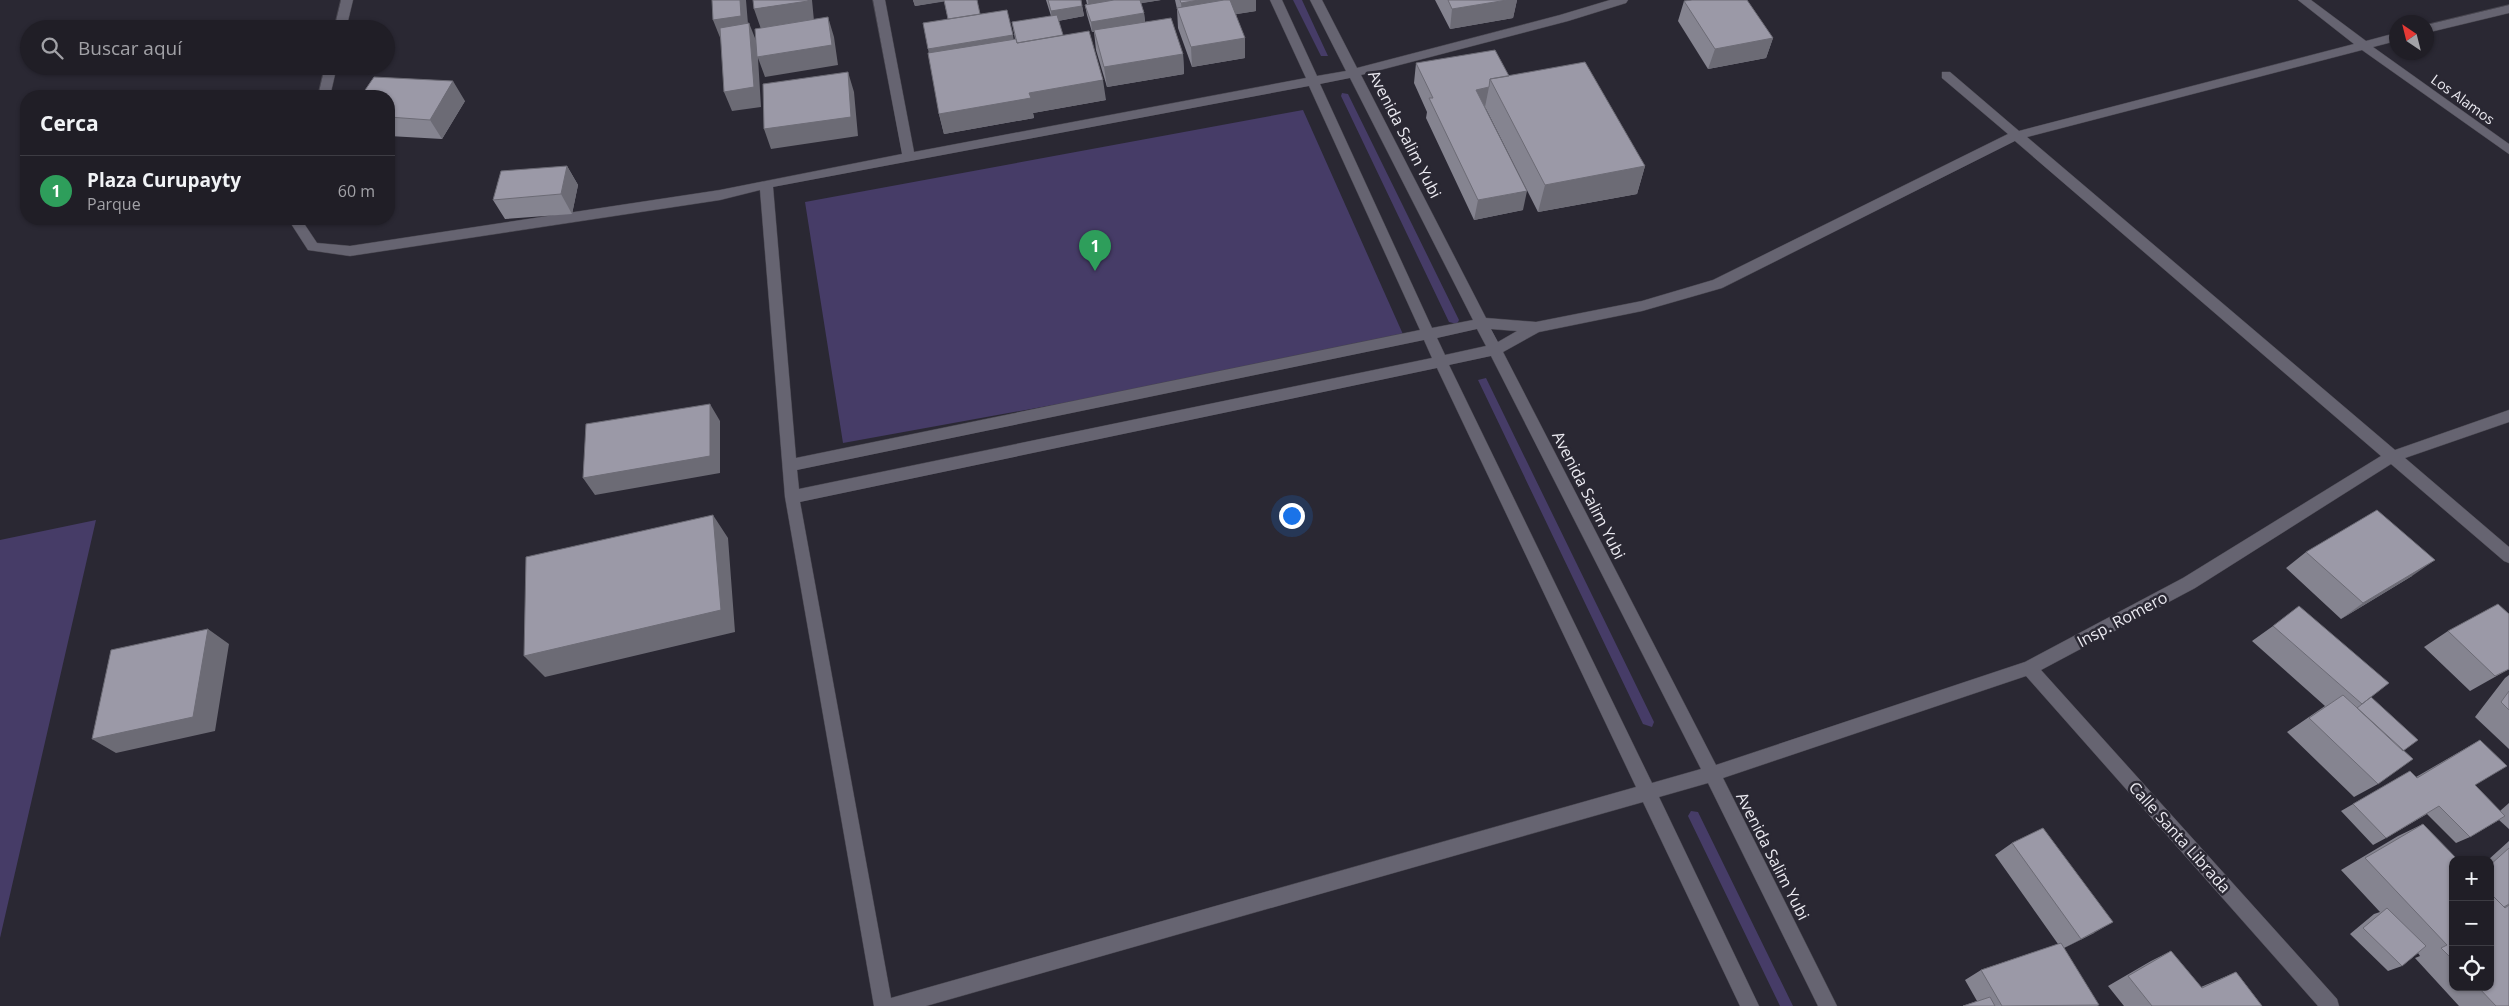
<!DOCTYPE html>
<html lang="es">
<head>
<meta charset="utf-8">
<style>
	:root { --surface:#201e26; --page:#28272e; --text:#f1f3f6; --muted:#a2a2a7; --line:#3d3c43; --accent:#8c9099 }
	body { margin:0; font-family:"Open Sans",sans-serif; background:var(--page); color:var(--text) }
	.controls { position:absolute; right:15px; bottom:15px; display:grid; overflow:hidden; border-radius:10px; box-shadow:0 1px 4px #0004 }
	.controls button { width:45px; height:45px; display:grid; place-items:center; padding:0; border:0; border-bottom:1px solid var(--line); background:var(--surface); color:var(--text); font:25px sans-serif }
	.compass { position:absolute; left:2389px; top:15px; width:45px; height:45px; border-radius:50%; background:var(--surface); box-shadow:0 1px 4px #0004; rotate:325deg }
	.you { position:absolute; left:1291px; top:515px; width:18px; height:18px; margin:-12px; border:4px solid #fff; border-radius:50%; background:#1a73e8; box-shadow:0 0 0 8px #1a73e833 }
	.badge { display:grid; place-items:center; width:32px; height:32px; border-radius:50%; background:var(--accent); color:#fff; font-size:16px; font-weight:700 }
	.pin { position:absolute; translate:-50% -41px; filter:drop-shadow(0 1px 2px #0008) }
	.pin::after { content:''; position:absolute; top:26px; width:18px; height:15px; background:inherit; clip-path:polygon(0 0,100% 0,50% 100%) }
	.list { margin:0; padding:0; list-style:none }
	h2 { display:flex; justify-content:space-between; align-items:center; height:65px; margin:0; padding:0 20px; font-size:21px }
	h2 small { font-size:16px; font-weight:400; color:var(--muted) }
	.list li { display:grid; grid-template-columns:32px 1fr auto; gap:15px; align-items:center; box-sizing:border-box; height:70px; padding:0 20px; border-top:1px solid var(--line) }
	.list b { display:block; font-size:19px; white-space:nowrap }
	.list p { margin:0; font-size:16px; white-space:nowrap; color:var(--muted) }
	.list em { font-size:16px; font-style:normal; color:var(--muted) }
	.icon { flex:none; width:28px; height:28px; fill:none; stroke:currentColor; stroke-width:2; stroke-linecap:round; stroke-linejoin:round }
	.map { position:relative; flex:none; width:2509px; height:1006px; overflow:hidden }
	.search { position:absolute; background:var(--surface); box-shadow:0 1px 4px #0004; left:20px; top:20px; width:375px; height:55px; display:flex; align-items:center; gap:12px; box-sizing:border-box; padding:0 18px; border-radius:28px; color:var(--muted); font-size:19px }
	.panel { position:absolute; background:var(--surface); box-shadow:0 1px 4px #0004; left:20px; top:90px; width:375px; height:135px; border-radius:20px }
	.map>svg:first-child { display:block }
	.green { fill:#463c67 }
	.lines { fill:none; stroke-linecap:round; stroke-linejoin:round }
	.minor-casing { stroke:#47454e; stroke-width:1 }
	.minor { fill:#666471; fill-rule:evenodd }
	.wall { fill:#858490 }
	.shaded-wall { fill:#6c6b75 }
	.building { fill:#9b99a7; stroke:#6c6b75 }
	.labels { text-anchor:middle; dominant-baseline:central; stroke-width:5; stroke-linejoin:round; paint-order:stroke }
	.far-street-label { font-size:14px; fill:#ebeaf1; stroke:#2a2833 }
	.street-label { font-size:16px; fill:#ebeaf1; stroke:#2a2833 }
</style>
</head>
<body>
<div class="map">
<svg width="2509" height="1006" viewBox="0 0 2509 1006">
	<rect width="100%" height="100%" fill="#2a2833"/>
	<path class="green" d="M 1293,0 L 1302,0 L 1328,56 L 1321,56 Z
		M 1342,93 L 1348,94 L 1459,320 L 1457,324 L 1449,322 L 1341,96 Z
		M 1303,110 L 1406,341 L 843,443 L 805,202 Z
		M 1486,378 L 1654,722 L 1652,727 L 1643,724 L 1478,380 Z
		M 96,520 L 0,938 L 0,540 Z
		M 1691,811 L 1698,812 L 1793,1006 L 1780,1006 L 1688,816 Z"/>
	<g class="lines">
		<g class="minor-casing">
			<path id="minor" d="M 341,0 L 353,0 L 346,29 L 334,29 Z
				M 873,0 L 885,0 L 914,152 L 1306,78 L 1270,0 L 1282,0 L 1317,76 L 1346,71 L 1310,0 L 1322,0 L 1357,68 L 1560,15 L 1610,0 L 1628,0 L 1626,3 L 1568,21 L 1361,75 L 1486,318 L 1536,322 L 1642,301 L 1713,280 L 2008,134 L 1942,78 L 1942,72 L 1950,72 L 2019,131 L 2354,44 L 2298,0 L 2311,0 L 2366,41 L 2396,33 L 2396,41 L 2373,47 L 2509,144 L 2509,154 L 2362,50 L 2027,137 L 2395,450 L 2509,410 L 2509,422 L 2405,458 L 2509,547 L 2509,563 L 2504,561 L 2391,464 L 2195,588 L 2041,670 L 2337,999 L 2339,1006 L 2318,1006 L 2026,676 L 1723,778 L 1837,1006 L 1818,1006 L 1708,783 L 1659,797 L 1759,1006 L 1740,1006 L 1643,802 L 926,1006 L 874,1006 L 785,497 L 760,190 L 720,200 L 350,256 L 308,250 L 288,219 L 301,219 L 317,243 L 350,246 L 720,190 L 902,154 ZM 1350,78 L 1473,320 L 1432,328 L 1320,84 ZM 1309,86 L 1420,330 L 796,458 L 773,187 ZM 2015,141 L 2381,456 L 2183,578 L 2025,662 L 1716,765 L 1503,352 L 1539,332 L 1642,311 L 1722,288 ZM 1477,329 L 1486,346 L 1445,355 L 1437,338 ZM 1491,329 L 1517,331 L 1498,342 ZM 1424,340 L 1432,358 L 799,489 L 797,470 ZM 1491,356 L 1701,769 L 1652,783 L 1449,365 ZM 1437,368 L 1636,787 L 891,998 L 800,502 Z
				M 2509,5 L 2509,13 L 2426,33 L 2426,25 Z
				M 325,66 L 337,66 L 330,96 L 318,96 Z"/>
		</g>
		<use href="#minor" class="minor"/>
	</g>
	<path class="wall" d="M 913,0 L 977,0 L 980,14 L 1013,39 L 1015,39 L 1012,22 L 1051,16 L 1046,0 L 1081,0 L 1084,16 L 1058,21 L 1063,35 L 1106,100 L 1033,113 L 1034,118 L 944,134 L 939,114 L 929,53 L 948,19 L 944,1 L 915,6 Z
		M 1086,0 L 1161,0 L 1141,3 L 1144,13 L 1145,22 L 1183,54 L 1184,74 L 1107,87 L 1096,50 L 1094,32 L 1092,32 L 1087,15 L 1085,5 L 1087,4 Z
		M 1175,0 L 1256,0 L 1256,11 L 1236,14 L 1245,58 L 1192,67 L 1178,28 L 1177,9 Z
		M 1435,0 L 1517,0 L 1513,18 L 1450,29 Z
		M 1684,1 L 1773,38 L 1766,58 L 1708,69 L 1678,21 Z
		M 1416,63 L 1509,76 L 1645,166 L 1637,194 L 1538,212 L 1485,107 L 1523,210 L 1474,220 L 1426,118 L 1427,112 L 1414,83 Z
		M 389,96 L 465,101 L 442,139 L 389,136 Z
		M 567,166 L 578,185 L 572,214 L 505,219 L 493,200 Z
		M 2306,552 L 2412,576 L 2341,619 L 2286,568 Z
		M 2509,614 L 2509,669 L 2470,691 L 2424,647 L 2448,631 Z
		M 2273,626 L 2371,697 L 2403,750 L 2378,784 L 2354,797 L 2287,732 L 2325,706 L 2252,641 Z
		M 2509,675 L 2509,749 L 2475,717 L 2505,678 Z
		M 2480,740 L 2475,785 L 2500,811 L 2509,803 L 2509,829 L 2499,820 L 2470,837 L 2456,843 L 2427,814 L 2386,838 L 2373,845 L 2341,811 L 2410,771 L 2416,777 Z
		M 2423,824 L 2453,860 L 2453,987 L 2490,987 L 2490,860 L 2488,860 L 2509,841 L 2509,1006 L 2459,1006 L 2415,958 L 2420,956 L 2418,953 L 2402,966 L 2388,971 L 2350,934 L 2374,914 L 2380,912 L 2341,870 L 2398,836 Z
		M 2012,843 L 2094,933 L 2064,948 L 2098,1006 L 1963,1006 L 1977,1001 L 1965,980 L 1981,970 L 2058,944 L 1995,855 Z
		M 2171,951 L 2201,987 L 2236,972 L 2262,1006 L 2124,1006 L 2108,986 L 2151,961 Z"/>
	<path class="shaded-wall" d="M 740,0 L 746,0 L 749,36 L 721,40 L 713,20 Z
		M 808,0 L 812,0 L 814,21 L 761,29 L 754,9 Z
		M 913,0 L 954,0 L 915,6 Z
		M 1088,0 L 1161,0 L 1089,12 Z
		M 1199,0 L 1256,0 L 1256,11 L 1183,23 L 1181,3 Z
		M 1507,0 L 1517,0 L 1513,18 L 1450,29 L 1452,9 Z
		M 1082,6 L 1084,16 L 1052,22 L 1051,11 Z
		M 1144,13 L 1145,23 L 1092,32 L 1091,22 Z
		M 828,17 L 834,37 L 838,65 L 765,77 L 758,58 L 761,107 L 732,111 L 724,92 L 749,23 L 757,43 Z
		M 1013,35 L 1016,55 L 932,69 L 928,49 Z
		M 1245,38 L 1245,58 L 1192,67 L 1191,47 Z
		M 1773,38 L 1766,58 L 1708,69 L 1715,49 Z
		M 1183,54 L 1184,74 L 1107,87 L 1104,67 Z
		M 848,72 L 854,92 L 858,136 L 771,149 L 764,129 Z
		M 1103,80 L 1106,100 L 1033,113 L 1034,118 L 944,134 L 939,114 L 1029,93 Z
		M 453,81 L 465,101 L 442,139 L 430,120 Z
		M 1489,87 L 1485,107 L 1476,90 Z
		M 567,166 L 578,185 L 572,214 L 561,194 Z
		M 1645,166 L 1637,194 L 1538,212 L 1545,185 Z
		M 1527,191 L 1523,210 L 1474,220 L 1478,200 Z
		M 710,404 L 720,421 L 720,473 L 595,495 L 583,478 Z
		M 713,515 L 728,538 L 735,632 L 545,677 L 524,656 Z
		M 2435,560 L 2412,576 L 2341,619 L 2363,603 Z
		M 208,629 L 229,644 L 215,731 L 116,753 L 92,739 Z
		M 2113,922 L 2094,933 L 2062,949 L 2081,939 Z"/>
	<path class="building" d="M 712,0 L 740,0 L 741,16 L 713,20 Z
		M 753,0 L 808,0 L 808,1 L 754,9 Z
		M 944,0 L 977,0 L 980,14 L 948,19 Z
		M 1048,0 L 1081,0 L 1082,6 L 1051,11 Z
		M 1114,0 L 1140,0 L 1144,13 L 1091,22 L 1085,5 Z
		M 1180,0 L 1199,0 L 1181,3 Z
		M 1224,0 L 1230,0 L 1245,38 L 1191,47 L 1177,8 Z
		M 1448,0 L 1507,0 L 1452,9 Z
		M 1692,0 L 1747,0 L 1773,38 L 1715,49 L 1684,1 Z
		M 1007,10 L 1013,35 L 928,49 L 923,23 Z
		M 1057,15 L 1063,35 L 1017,43 L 1012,22 Z
		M 828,17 L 832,45 L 757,57 L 755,29 Z
		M 1171,18 L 1183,54 L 1104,67 L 1094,30 Z
		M 749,23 L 754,87 L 724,92 L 720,28 Z
		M 1089,31 L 1103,80 L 1029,93 L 1031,98 L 939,114 L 928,53 L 1016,39 L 1017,43 Z
		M 1495,50 L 1509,76 L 1490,79 L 1489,87 L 1476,90 L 1527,191 L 1478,200 L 1429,98 L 1433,98 L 1416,63 Z
		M 1585,62 L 1645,166 L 1545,185 L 1490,79 Z
		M 848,72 L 851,117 L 764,129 L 763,84 Z
		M 374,77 L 453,81 L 430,120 L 389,117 L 389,96 L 361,96 Z
		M 258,93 L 256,96 L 232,96 L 233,96 Z
		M 567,166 L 561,194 L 493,200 L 501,171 Z
		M 710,404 L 710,456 L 583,478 L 586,424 Z
		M 2377,510 L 2435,560 L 2363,603 L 2306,552 Z
		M 713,515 L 721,610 L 524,656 L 526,557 Z
		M 2498,604 L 2509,614 L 2509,669 L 2495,676 L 2448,631 Z
		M 2299,606 L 2389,683 L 2362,704 L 2273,626 Z
		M 208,629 L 193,717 L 92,739 L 111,650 Z
		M 2509,691 L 2509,710 L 2501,702 Z
		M 2343,695 L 2413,759 L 2378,784 L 2309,718 Z
		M 2371,697 L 2418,740 L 2403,751 L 2357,708 Z
		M 2480,740 L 2507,766 L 2475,785 L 2505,816 L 2470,837 L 2439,806 L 2386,838 L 2353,804 L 2410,771 L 2417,778 Z
		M 2423,824 L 2458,860 L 2453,860 L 2453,960 L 2441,948 L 2447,945 L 2365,858 Z
		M 2043,828 L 2113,922 L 2081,939 L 2012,843 Z
		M 2509,848 L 2509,904 L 2504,907 L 2490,893 L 2490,865 Z
		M 2490,893 L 2505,908 L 2509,905 L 2509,1006 L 2496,1006 L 2478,987 L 2490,987 Z
		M 2387,908 L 2426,946 L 2402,966 L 2363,928 Z
		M 2061,943 L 2099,1005 L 2002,1006 L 1981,970 Z
		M 2171,951 L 2202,988 L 2236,972 L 2262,1006 L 2152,1006 L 2128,976 Z
		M 1990,997 L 1995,1006 L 1963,1006 Z"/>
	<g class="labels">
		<g class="far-street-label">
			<text transform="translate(2463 99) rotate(36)">Los Alamos</text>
		</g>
		<g class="street-label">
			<text transform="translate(1405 134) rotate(63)">Avenida Salim Yubi</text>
			<text transform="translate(1589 495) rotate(63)">Avenida Salim Yubi</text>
			<text transform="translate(2122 619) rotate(-28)">Insp. Romero</text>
			<text transform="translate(2180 837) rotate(48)">Calle Santa Librada</text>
			<text transform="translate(1773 856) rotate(63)">Avenida Salim Yubi</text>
		</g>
	</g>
</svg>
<div class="controls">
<button>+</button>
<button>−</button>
<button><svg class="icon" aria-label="locate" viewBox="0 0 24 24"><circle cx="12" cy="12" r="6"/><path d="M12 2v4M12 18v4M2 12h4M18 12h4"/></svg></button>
</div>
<svg class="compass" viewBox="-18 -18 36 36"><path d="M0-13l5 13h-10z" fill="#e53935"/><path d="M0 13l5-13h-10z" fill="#a2a2a7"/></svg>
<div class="you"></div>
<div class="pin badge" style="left:1095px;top:271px;background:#2e9e5b">1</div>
<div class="search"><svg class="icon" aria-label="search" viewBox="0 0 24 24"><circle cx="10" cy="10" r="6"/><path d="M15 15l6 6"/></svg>Buscar aquí</div>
<section class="panel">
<h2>Cerca<small></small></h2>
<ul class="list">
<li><span class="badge" style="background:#2e9e5b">1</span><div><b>Plaza Curupayty</b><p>Parque</p></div><em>60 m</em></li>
</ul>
</section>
</div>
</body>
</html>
